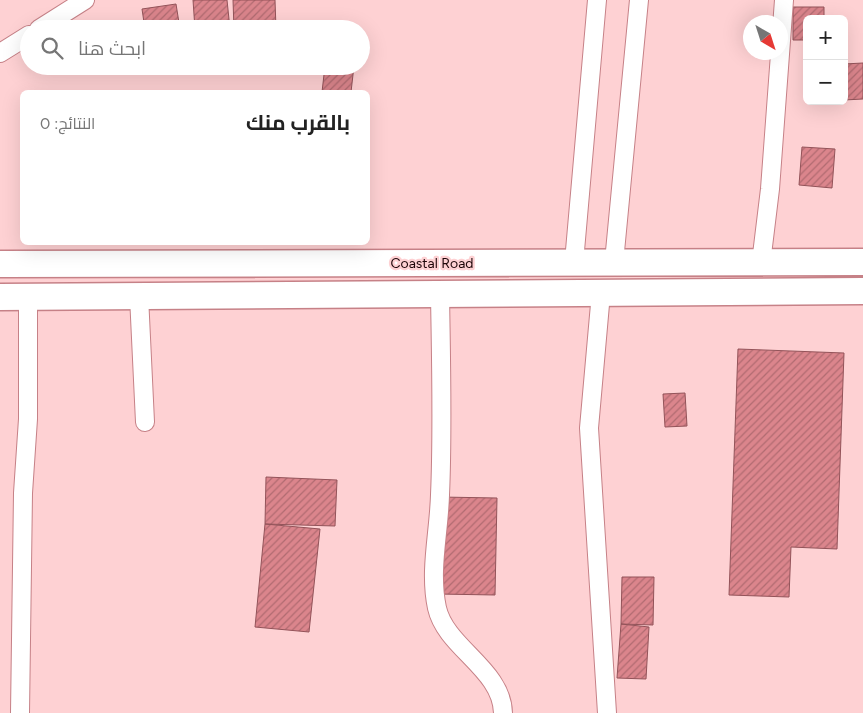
<!DOCTYPE html>
<html lang="ar">
<head>
<meta charset="utf-8">
<style>
	:root { --surface:#fff; --page:#f6f6f6; --text:#222; --muted:#767676; --line:#e0e0e0 }
	body { margin:0; font-family:Figtree,Cairo,sans-serif; background:var(--page); color:var(--text); direction:rtl }
	.controls { position:absolute; right:15px; top:15px; display:grid; overflow:hidden; border-radius:8px; box-shadow:0 5px 20px #0002 }
	.controls button { width:45px; height:45px; display:grid; place-items:center; padding:0; border:0; border-bottom:1px solid var(--line); background:var(--surface); color:var(--text); font:25px sans-serif }
	.compass { position:absolute; left:743px; top:15px; width:45px; height:45px; border-radius:50%; background:var(--surface); box-shadow:0 5px 20px #0002; rotate:141deg }
	.list { margin:0; padding:0; list-style:none }
	h2 { display:flex; justify-content:space-between; align-items:center; height:65px; margin:0; padding:0 20px; font-size:21px }
	h2 small { font-size:16px; font-weight:400; color:var(--muted) }
	.icon { flex:none; width:28px; height:28px; fill:none; stroke:currentColor; stroke-width:2; stroke-linecap:round; stroke-linejoin:round }
	.map { position:relative; flex:none; width:863px; height:713px; overflow:hidden; direction:ltr }
	.search { position:absolute; background:var(--surface); box-shadow:0 5px 20px #0002; left:20px; top:20px; width:350px; height:55px; display:flex; align-items:center; gap:12px; box-sizing:border-box; padding:0 18px; border-radius:28px; color:var(--muted); font-size:19px }
	.panel { position:absolute; background:var(--surface); box-shadow:0 5px 20px #0002; left:20px; top:90px; width:350px; height:155px; border-radius:8px; direction:rtl }
	.map>svg:first-child { display:block }
	.building { fill:url(#building-hatch); stroke:#935359 }
	.lines { fill:none; stroke-linecap:round; stroke-linejoin:round }
	.minor-casing { stroke:#c68187; stroke-width:20 }
	.highway-casing { stroke:#c68187; stroke-width:29 }
	.minor { stroke:#fff; stroke-width:18 }
	.highway { stroke:#fff; stroke-width:26 }
	.labels { text-anchor:middle; dominant-baseline:central; stroke-width:4.5; stroke-linejoin:round; paint-order:stroke }
	.street-label { font-size:14px; fill:#1e0609; stroke:#fed1d3 }
</style>
</head>
<body>
<div class="map">
<svg width="863" height="713" viewBox="0 0 863 713">
	<defs>
		<pattern id="building-hatch" width="6" height="6" patternUnits="userSpaceOnUse" patternTransform="scale(1.25)"><rect width="6" height="6" fill="#db858c"/><path d="M-1 1l2-2M0 6l6-6M5 7l2-2" fill="none" stroke="#b16b71"/></pattern>
	</defs>
	<rect width="100%" height="100%" fill="#fed1d3"/>
	<path class="building" d="M 193,0 L 227,0 L 230,29 L 195,29 Z
		M 233,0 L 275,0 L 276,29 L 234,29 Z
		M 176,4 L 180,29 L 145,29 L 142,9 Z
		M 793,7 L 824,7 L 824,19 L 807,19 L 807,40 L 793,40 Z
		M 863,63 L 863,99 L 844,100 L 844,64 Z
		M 325,66 L 354,66 L 351,92 L 322,92 Z
		M 802,147 L 835,149 L 832,188 L 799,185 Z
		M 738,349 L 844,353 L 837,549 L 791,547 L 789,597 L 729,595 Z
		M 685,393 L 687,426 L 665,427 L 663,394 Z
		M 266,477 L 337,480 L 335,526 L 265,524 Z
		M 440,497 L 497,498 L 495,595 L 438,594 Z
		M 265,524 L 320,529 L 309,632 L 255,627 Z
		M 622,577 L 654,577 L 653,625 L 621,624 Z
		M 621,624 L 649,627 L 646,679 L 617,678 Z"/>
	<g class="lines">
		<g class="minor-casing">
			<path id="minor" d="M 39,29 L 85,0
				M 0,53 L 29,35
				M 574,262 L 597,0
				M 614,262 L 639,0
				M 761,263 L 770,189 L 784,0
				M 601,293 L 589,428 L 607,713
				M 440,294 C 441,361 443,428 440,495 C 439,533 429,571 437,608 C 446,648 502,669 503,713
				M 139,296 L 145,422
				M 20,713 L 23,493 L 28,419 L 28,297"/>
		</g>
		<g class="highway-casing">
			<path id="highway" d="M 0,264 L 863,262
				M 0,297 L 863,291"/>
		</g>
		<use href="#minor" class="minor"/>
		<use href="#highway" class="highway"/>
	</g>
	<g class="labels">
		<g class="street-label">
			<text x="432" y="263">Coastal Road</text>
		</g>
	</g>
</svg>
<div class="controls">
<button>+</button>
<button>−</button>
</div>
<svg class="compass" viewBox="-18 -18 36 36"><path d="M0-13l5 13h-10z" fill="#e53935"/><path d="M0 13l5-13h-10z" fill="#767676"/></svg>
<div class="search"><svg class="icon" aria-label="search" viewBox="0 0 24 24"><circle cx="10" cy="10" r="6"/><path d="M15 15l6 6"/></svg>ابحث هنا</div>
<section class="panel">
<h2>بالقرب منك<small>النتائج: 0</small></h2>
<ul class="list">
</ul>
</section>
</div>
</body>
</html>
